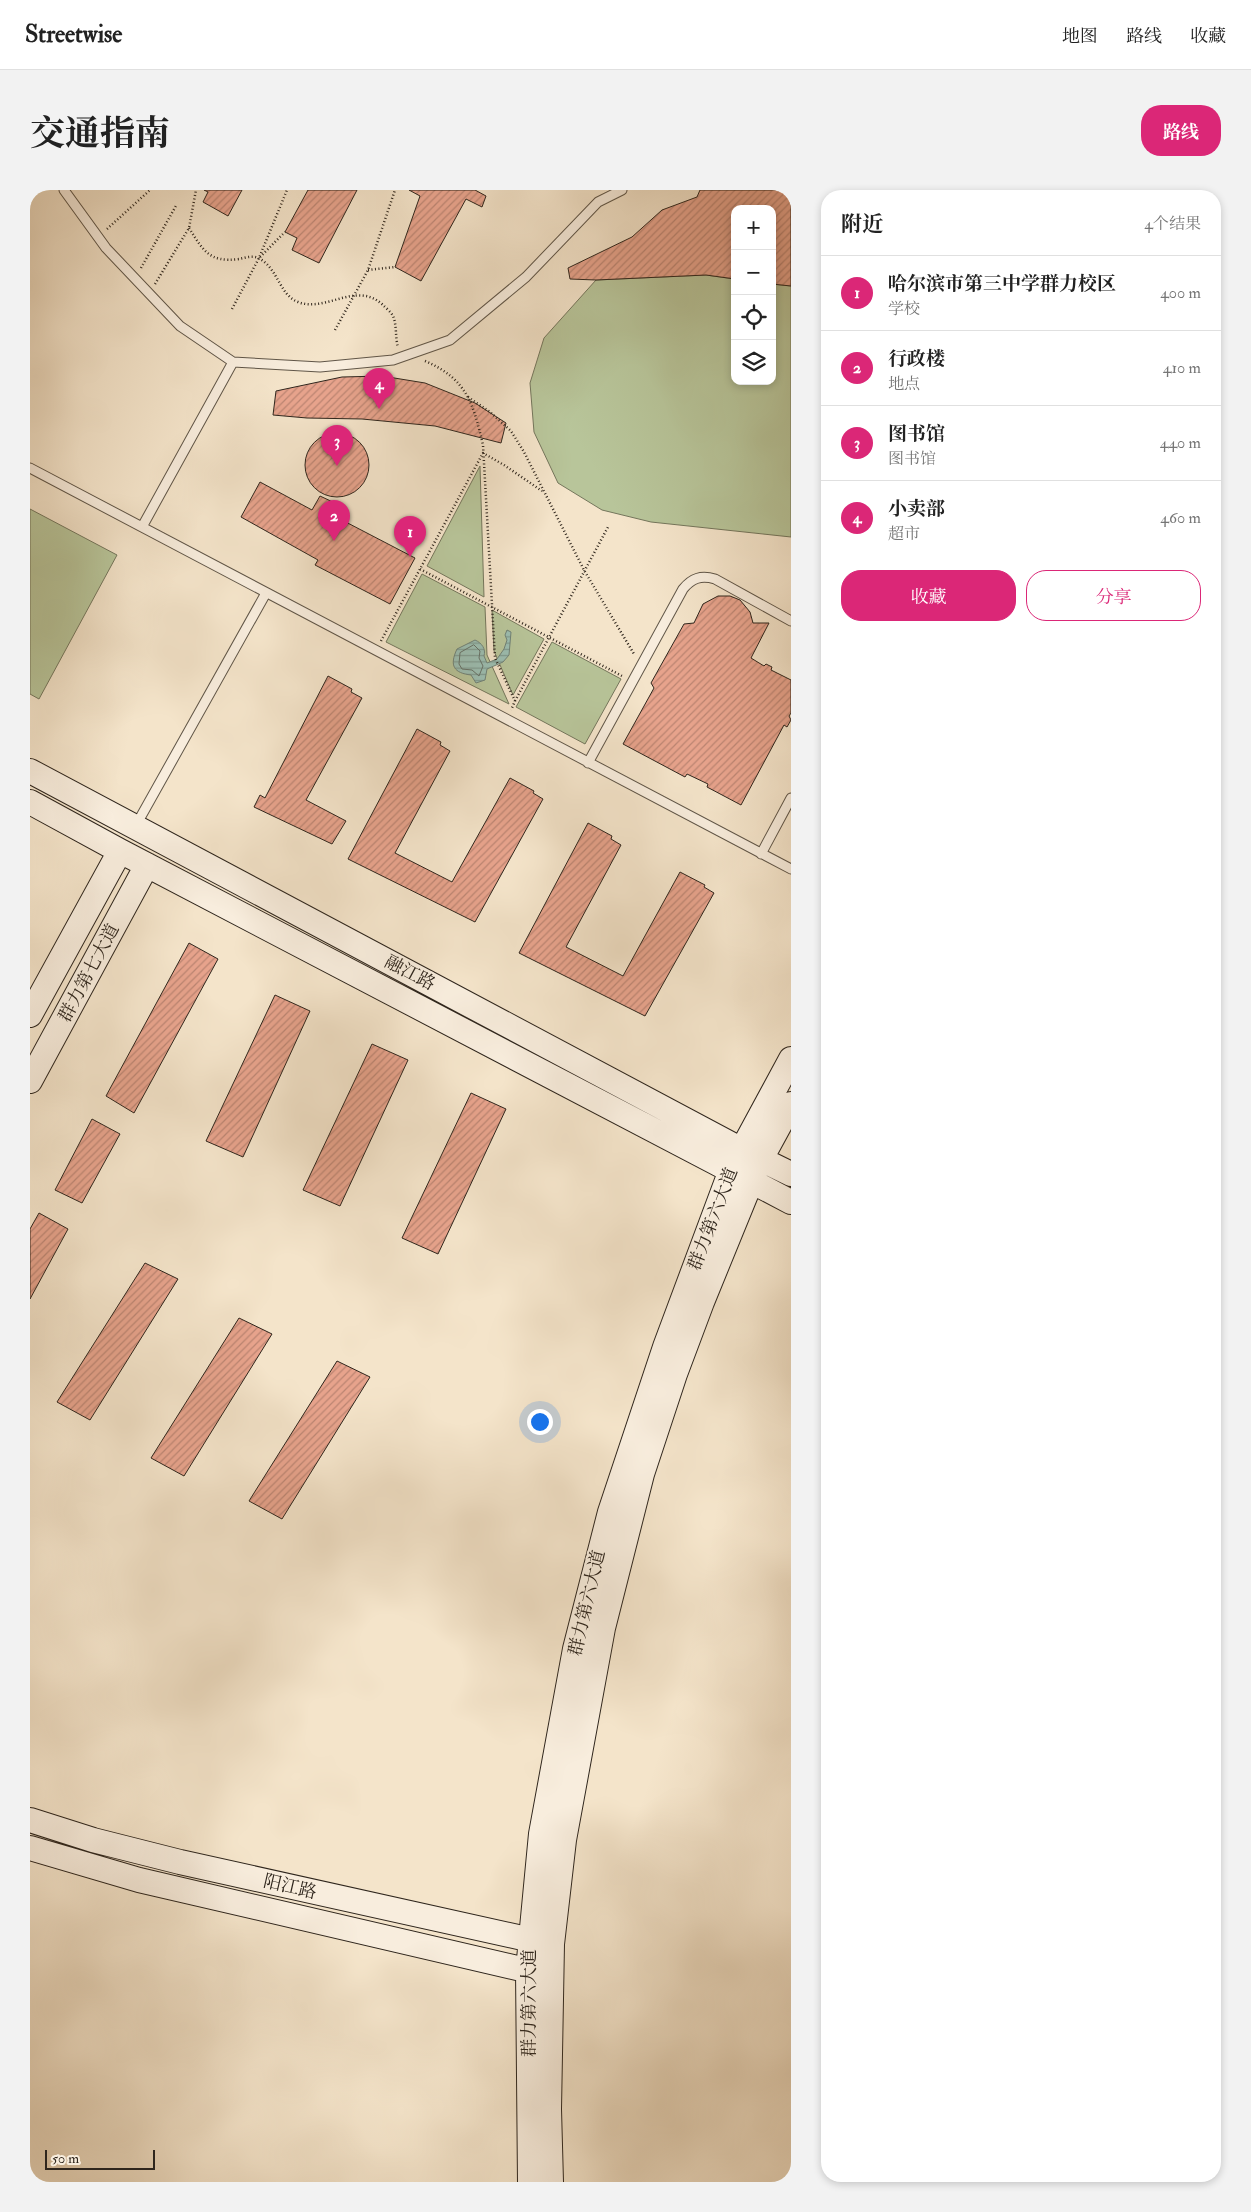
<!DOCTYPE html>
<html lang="zh">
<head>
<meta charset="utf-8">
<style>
	:root { --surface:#fff; --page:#f2f2f2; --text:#222; --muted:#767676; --line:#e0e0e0; --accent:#db2777 }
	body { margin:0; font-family:"IM FELL Double Pica","Noto Serif SC",serif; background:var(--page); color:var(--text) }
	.controls { position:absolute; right:15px; top:15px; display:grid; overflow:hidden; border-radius:10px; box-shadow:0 2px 8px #0003 }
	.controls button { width:45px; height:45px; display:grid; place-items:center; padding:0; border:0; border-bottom:1px solid var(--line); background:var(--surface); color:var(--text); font:25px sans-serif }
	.scale { position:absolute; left:15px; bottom:12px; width:110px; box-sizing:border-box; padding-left:5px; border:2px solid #2f261d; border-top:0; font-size:14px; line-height:18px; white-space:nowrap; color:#2f261d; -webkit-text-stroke:4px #f8eddd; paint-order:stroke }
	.you { position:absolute; left:509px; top:1231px; width:18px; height:18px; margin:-12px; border:4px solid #fff; border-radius:50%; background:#1a73e8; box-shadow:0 0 0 8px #1a73e833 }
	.badge { display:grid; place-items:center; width:32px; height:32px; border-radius:50%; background:var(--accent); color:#fff; font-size:16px; font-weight:700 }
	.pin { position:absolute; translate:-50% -41px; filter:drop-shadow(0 1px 2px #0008) }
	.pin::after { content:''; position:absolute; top:26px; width:18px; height:15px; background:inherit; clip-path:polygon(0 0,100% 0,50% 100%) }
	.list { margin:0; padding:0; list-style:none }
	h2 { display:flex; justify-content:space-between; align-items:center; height:65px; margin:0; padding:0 20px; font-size:21px }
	h2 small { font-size:16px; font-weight:400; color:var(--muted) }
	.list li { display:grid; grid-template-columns:32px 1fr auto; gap:15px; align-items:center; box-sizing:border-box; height:75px; padding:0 20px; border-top:1px solid var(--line) }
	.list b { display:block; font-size:19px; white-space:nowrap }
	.list p { margin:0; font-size:16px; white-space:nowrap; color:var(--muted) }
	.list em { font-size:16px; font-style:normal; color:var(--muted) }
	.actions { display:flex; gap:10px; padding:15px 20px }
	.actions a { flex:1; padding:11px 0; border:1px solid var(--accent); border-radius:20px; text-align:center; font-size:18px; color:var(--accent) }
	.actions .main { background:var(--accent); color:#fff }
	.icon { flex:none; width:28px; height:28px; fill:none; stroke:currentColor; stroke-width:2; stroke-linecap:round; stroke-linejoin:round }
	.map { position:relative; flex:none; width:761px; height:1992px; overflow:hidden; border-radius:20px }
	header { display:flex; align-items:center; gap:30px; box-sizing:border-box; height:70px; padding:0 25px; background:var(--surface); border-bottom:1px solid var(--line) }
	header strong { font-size:24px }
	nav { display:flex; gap:28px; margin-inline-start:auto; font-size:18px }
	.intro { display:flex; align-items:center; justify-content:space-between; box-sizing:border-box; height:120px; padding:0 30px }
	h1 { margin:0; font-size:35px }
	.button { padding:12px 22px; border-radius:20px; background:var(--accent); color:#fff; font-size:18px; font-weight:700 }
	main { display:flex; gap:30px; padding:0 30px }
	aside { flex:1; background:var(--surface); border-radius:20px; box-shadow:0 2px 8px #0003 }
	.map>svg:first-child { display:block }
	.grass { fill:#b8c59a; stroke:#74765c }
	.water { fill:url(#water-rules); stroke:#708277 }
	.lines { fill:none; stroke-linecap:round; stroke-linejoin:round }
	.shore { stroke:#667268; stroke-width:1 }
	.building { fill:url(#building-hatch); stroke:#2f261d }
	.lane-casing { stroke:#605648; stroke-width:11 }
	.secondary-casing { stroke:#2f261d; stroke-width:26 }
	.path { stroke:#2f261d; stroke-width:2.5; stroke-dasharray:1 2.5; stroke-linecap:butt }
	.lane { stroke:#f8eddd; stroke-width:9 }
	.secondary { stroke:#f8eddd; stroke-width:24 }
	.labels { text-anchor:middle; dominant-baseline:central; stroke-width:4; stroke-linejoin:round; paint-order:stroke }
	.street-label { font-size:18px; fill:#2f261d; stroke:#f8eddd }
</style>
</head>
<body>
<header>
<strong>Streetwise</strong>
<nav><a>地图</a><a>路线</a><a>收藏</a></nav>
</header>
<div class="intro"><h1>交通指南</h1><a class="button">路线</a></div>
<main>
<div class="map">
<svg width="761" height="1992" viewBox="0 0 761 1992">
	<defs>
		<pattern id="water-rules" width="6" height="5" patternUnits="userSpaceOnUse" patternTransform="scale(1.25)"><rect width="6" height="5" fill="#9cbfb3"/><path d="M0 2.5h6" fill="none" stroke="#809b91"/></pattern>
		<pattern id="building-hatch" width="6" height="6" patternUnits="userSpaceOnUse" patternTransform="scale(1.25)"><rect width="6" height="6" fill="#e7a38c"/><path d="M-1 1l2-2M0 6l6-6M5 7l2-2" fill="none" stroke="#bc8572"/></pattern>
	</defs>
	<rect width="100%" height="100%" fill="#f4e4ca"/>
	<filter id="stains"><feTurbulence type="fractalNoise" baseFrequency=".004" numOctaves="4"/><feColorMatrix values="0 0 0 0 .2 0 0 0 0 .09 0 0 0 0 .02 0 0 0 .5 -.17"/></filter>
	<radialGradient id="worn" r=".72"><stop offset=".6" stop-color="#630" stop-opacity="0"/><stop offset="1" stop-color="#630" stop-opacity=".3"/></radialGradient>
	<path class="grass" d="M 676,85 L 705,89 L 705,191 L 742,191 L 742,94 L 761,96 L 761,347 L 621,332 L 572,320 L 528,293 L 504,242 L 500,193 L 514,148 L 566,90 Z
		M 450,276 L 454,407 L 397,376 Z
		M 0,319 L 87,365 L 9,509 L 0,504 Z
		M 392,384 L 455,417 L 457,465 L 479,514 L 356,452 Z
		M 462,420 L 514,449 L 483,505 L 464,461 Z
		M 522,452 L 591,489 L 555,554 L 486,517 Z"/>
	<path class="water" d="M 477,440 L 481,442 L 479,465 L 473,472 L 457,479 L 455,490 L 446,493 L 441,485 C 424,483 419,476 427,459 L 445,450 C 452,453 456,459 454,466 L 457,473 L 467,469 L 474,459 L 477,450 L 475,445 Z"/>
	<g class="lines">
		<path class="shore" d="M 444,455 L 450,461 L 449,468 L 453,476 L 449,486 L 442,480 L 432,479 L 429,474 L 430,463 Z"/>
	</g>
	<path class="building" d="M 174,0 L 212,0 L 198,26 L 173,12 L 178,2 Z
		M 278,0 L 327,0 L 289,73 L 262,60 L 267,48 L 255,42 Z
		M 379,0 L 445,0 L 456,6 L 452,17 L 436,9 L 391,91 L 365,77 L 390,6 Z
		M 670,0 L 761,0 L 761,96 L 742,94 L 742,19 L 705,19 L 705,89 L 676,85 L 566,90 L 540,89 L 538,78 L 602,47 L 632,20 L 667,7 Z
		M 352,186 L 395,193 L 445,213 L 476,233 L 471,253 L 405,236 L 332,229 L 277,228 L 243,225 L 246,201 L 312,187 Z
		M275 275a32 32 0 1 1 64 0a32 32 0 1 1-64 0Z
		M 230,292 L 282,320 L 290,306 L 307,314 L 300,329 L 308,334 L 310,329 L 385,368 L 360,414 L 285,375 L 288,370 L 211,327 Z
		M 688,406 L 700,406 L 710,410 L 720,422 L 723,433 L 739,433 L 721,468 L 734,476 L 736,474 L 742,477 L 741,480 L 761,490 L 761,523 L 759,526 L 761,530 L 757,537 L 754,535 L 711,615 L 677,597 L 678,594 L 657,584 L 655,587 L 593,554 L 624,498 L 621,493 L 654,434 L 664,433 L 673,414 Z
		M 298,486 L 322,499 L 321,502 L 332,508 L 276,610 L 316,631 L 302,654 L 224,617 L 230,605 L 235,608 Z
		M 387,539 L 411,552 L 410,555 L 420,561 L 365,663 L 422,692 L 480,588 L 504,601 L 503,603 L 513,609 L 445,732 L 318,669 Z
		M 558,633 L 582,646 L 581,649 L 591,655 L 536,757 L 593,786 L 650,682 L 675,695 L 674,697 L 684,703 L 615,826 L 489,763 Z
		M 159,753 L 188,769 L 104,923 L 76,906 Z
		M 245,805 L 280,821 L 213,967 L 176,951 Z
		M 342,854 L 378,870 L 310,1016 L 273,1000 Z
		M 441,903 L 476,919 L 408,1064 L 372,1048 Z
		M 62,929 L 90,944 L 52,1013 L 25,1000 Z
		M 9,1023 L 38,1039 L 0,1109 L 0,1039 Z
		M 115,1073 L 148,1089 L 60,1230 L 27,1212 Z
		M 209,1128 L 242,1144 L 154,1286 L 121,1268 Z
		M 307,1171 L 340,1187 L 252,1329 L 219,1311 Z"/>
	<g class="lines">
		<g class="lane-casing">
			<path id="lane" d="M 34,0 L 76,58 L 150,136 L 203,172 L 290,177 L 363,170 L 420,150 L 496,87 L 568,12 L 592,0
				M 0,278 L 761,679
				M 112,337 L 203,172
				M 558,573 L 653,399 C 662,388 671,385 685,389 L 761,431
				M 105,637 L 236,403
				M 731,664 L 761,608"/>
		</g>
		<g class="secondary-casing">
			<path id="secondary" d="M 0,581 L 712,960 L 761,984
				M 0,612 L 90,661 L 761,1012
				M 0,825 L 90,661
				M 0,891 L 117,675
				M 0,1630 L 63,1650 L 150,1672 L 515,1753
				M 0,1658 L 109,1690 L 513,1784
				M 500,1992 L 498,1780 L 511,1644 L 545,1459 L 580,1322 L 635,1157 L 701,980 L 761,869
				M 521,1992 L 519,1919 L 522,1754 L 534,1650 L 573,1438 L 612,1284 L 645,1184 L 672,1112 L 721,992 L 731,969 L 761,914"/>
		</g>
		<path class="path" d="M 159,38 C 173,60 179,73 209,69 C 215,68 222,65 228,68 C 248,77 249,105 268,112 C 297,123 326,90 353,115 C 356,118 361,122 363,126 C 367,135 365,147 368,157
			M 77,39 L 120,0
			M 230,67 L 255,42
			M 111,78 L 147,14
			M 338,80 L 365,77
			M 125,94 L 159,38 L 166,0
			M 202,119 L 229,68 L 257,0
			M 305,140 L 338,80 L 365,0
			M 395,171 C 437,189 443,213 453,255 L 465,468 L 485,511 L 481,520
			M 438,207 L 460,222 L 481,241 L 494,262 L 554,380 L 604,464
			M 390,379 L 592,486
			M 351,451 L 453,263 L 474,275 L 512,301
			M 485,511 L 578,337"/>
		<use href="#lane" class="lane"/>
		<use href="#secondary" class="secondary"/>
	</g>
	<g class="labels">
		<g class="street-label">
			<text transform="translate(59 783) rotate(-62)">群力第七大道</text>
			<text transform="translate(380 783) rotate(28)">融江路</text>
			<text transform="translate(683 1029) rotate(-69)">群力第六大道</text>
			<text transform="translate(557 1413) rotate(-77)">群力第六大道</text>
			<text transform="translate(260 1697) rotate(13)">阳江路</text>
			<text transform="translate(499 1813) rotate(-90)">群力第六大道</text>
		</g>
	</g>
	<rect width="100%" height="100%" filter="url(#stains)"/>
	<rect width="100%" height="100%" fill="url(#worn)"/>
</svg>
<div class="controls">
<button>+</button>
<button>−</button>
<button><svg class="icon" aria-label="locate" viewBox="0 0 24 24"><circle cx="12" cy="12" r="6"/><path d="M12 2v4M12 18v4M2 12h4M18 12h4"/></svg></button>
<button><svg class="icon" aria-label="layers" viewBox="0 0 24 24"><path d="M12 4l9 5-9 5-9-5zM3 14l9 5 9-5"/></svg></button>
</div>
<div class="scale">50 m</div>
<div class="you"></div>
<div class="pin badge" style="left:380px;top:367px">1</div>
<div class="pin badge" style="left:304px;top:351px">2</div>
<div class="pin badge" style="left:307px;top:276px">3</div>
<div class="pin badge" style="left:349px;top:219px">4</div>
</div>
<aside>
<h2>附近<small>4个结果</small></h2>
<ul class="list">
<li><span class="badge">1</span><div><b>哈尔滨市第三中学群力校区</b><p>学校</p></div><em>400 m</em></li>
<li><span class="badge">2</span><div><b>行政楼</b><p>地点</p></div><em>410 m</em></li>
<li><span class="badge">3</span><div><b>图书馆</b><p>图书馆</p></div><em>440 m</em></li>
<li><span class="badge">4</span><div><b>小卖部</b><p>超市</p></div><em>460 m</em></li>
</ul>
<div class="actions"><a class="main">收藏</a><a>分享</a></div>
</aside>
</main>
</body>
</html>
